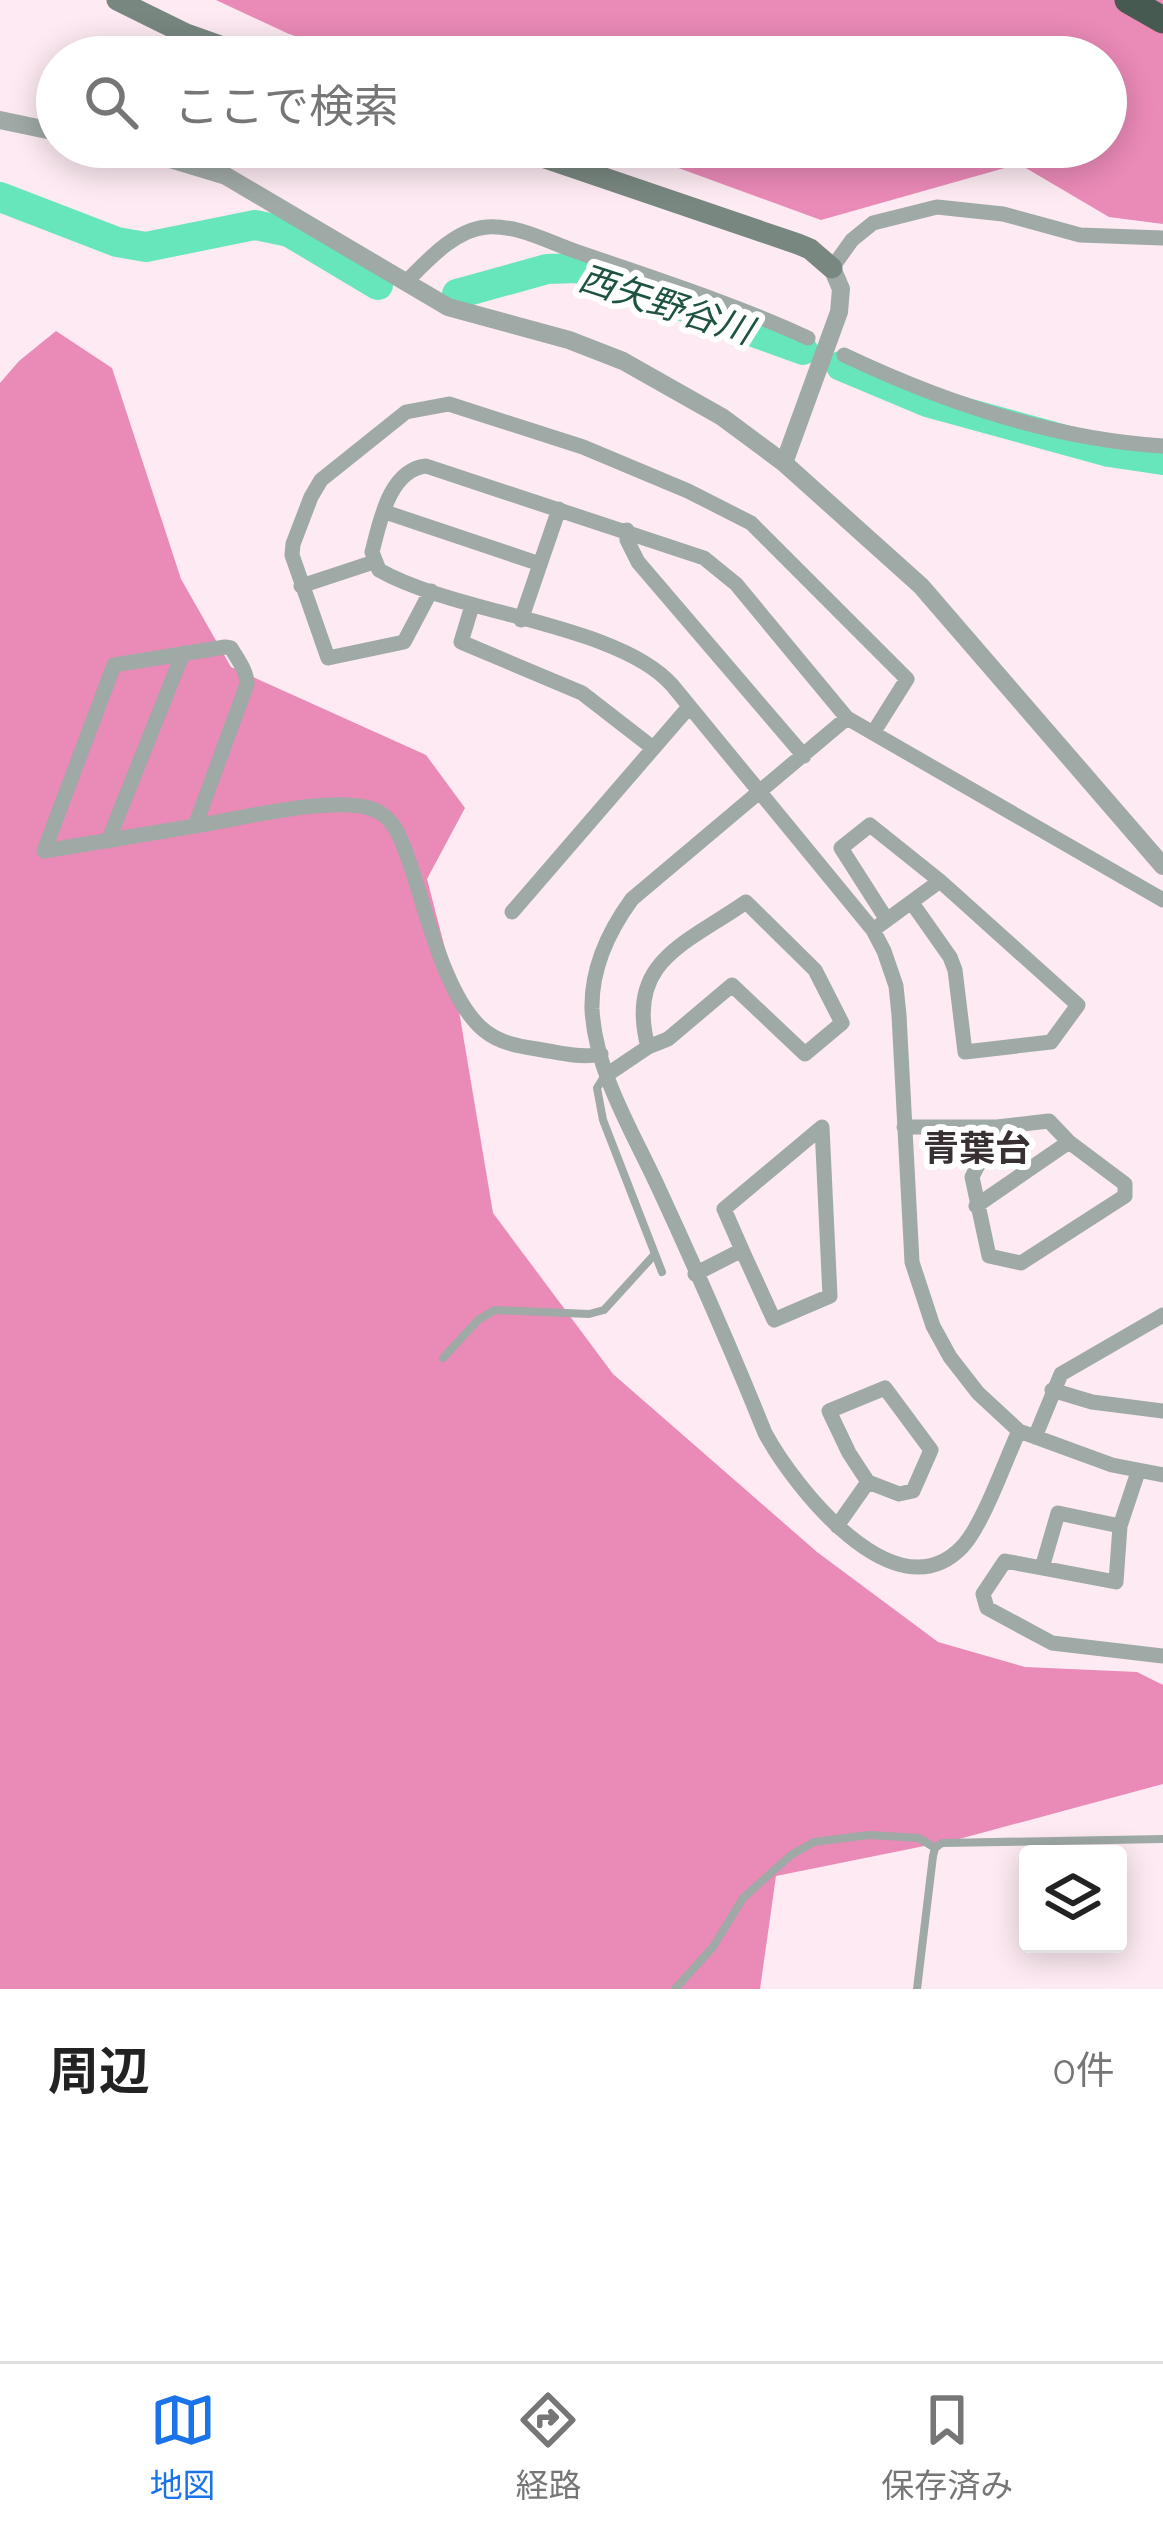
<!DOCTYPE html>
<html lang="ja">
<head>
<meta charset="utf-8">
<style>
	:root { --surface:#fff; --page:#f2f2f2; --text:#222; --muted:#767676; --line:#e0e0e0; --accent:#1a73e8 }
	body { margin:0; font-family:Raleway,"Noto Sans JP",sans-serif; background:var(--page); color:var(--text) }
	.controls { position:absolute; right:36px; bottom:36px; display:grid; overflow:hidden; border-radius:12px; box-shadow:0 6px 30px #0003 }
	.controls button { width:108px; height:108px; display:grid; place-items:center; padding:0; border:0; border-bottom:3px solid var(--line); background:var(--surface); color:var(--text); font:60px sans-serif }
	.list { margin:0; padding:0; list-style:none }
	h2 { display:flex; justify-content:space-between; align-items:center; height:156px; margin:0; padding:0 48px; font-size:51px }
	h2 small { font-size:39px; font-weight:400; color:var(--muted) }
	.icon { flex:none; width:66px; height:66px; fill:none; stroke:currentColor; stroke-width:2; stroke-linecap:round; stroke-linejoin:round }
	.map { position:relative; flex:none; width:1163px; height:1989px; overflow:hidden }
	.search { position:absolute; background:var(--surface); box-shadow:0 6px 30px #0003; left:36px; right:36px; top:36px; height:132px; display:flex; align-items:center; gap:30px; box-sizing:border-box; padding:0 42px; border-radius:66px; color:var(--muted); font-size:45px }
	.sheet { height:372px; background:var(--surface) }
	nav { display:flex; justify-content:space-around; align-items:center; box-sizing:border-box; height:168px; border-top:3px solid var(--line); background:var(--surface); font-size:33px; color:var(--muted) }
	nav a { display:grid; justify-items:center; gap:6px }
	nav .on { color:var(--accent) }
	.map>svg:first-child { display:block }
	.forest { fill:#ea8ab7 }
	.lines { fill:none; stroke-linecap:round; stroke-linejoin:round }
	.river { stroke:#67e5bb; stroke-width:30 }
	.service { stroke:#9fa9a5; stroke-width:8 }
	.minor { stroke:#9fa9a5; stroke-width:15 }
	.tertiary { stroke:#9fa9a5; stroke-width:18 }
	.secondary { stroke:#798781; stroke-width:21 }
	.motorway { stroke:#465a52; stroke-width:27 }
	.labels { text-anchor:middle; dominant-baseline:central; stroke-width:12; stroke-linejoin:round; paint-order:stroke }
	.water-label { font-size:36px; font-style:italic; fill:#1e5341; stroke:#fff }
	.neighbourhood-label { font-size:36px; font-weight:bold; fill:#393034; stroke:#fff }
</style>
</head>
<body>
<div class="map">
<svg width="1163" height="1989" viewBox="0 0 1163 1989">
	<rect width="100%" height="100%" fill="#fdeaf2"/>
	<path class="forest" d="M 216,0 L 1163,0 L 1163,224 L 1109,217 L 1019,164 L 821,220 L 621,147 L 1106,147 L 1106,57 L 360,57 L 289,34 Z
		M 56,331 L 112,368 L 181,579 L 231,667 L 426,755 L 465,808 L 427,879 L 455,987 L 493,1213 L 613,1374 L 817,1552 L 938,1642 L 1025,1667 L 1137,1672 L 1163,1685 L 1163,1784 L 959,1839 L 776,1876 L 760,1989 L 0,1989 L 0,383 L 19,361 Z"/>
	<g class="lines">
		<path class="river" d="M 0,197 L 117,242 L 146,247 L 255,225 L 289,232 L 378,285
			M 457,294 L 547,269 L 578,268 L 803,350
			M 841,366 L 927,402 L 1109,452 L 1163,460"/>
		<path class="service" d="M 604,1077 L 597,1088 L 603,1120 L 662,1272
			M 443,1358 L 478,1320 L 495,1310 L 589,1314 L 604,1310 L 655,1254
			M 675,1989 L 713,1947 L 743,1898 L 791,1855 L 814,1842 L 869,1835 L 919,1838 L 935,1848
			M 917,1989 L 933,1856 L 935,1848 L 942,1843 L 1163,1839"/>
		<path class="minor" d="M 832,268 L 852,240 L 873,223 L 937,207 L 1003,214 L 1080,235 L 1163,238
			M 405,283 C 426,262 455,229 487,227 C 518,225 546,241 575,251 C 653,278 732,303 808,338
			M 844,355 C 943,402 1052,439 1163,446
			M 385,512 L 537,563
			M 627,530 L 627,540 L 638,562 L 804,756
			M 301,586 L 374,562
			M 431,591 L 404,642 L 328,658 L 292,555 L 293,544 L 311,497 L 321,480 L 406,412 L 449,404 L 583,447 L 688,491 L 751,523 L 907,679 L 873,733
			M 472,606 L 461,642 L 582,693 L 653,748
			M 521,620 L 559,509
			M 225,647 L 231,648 C 238,660 247,671 247,684 L 195,826 L 44,851 L 114,665 Z
			M 847,718 L 632,899 C 608,932 591,968 592,1009 C 595,1072 634,1134 659,1189 C 696,1269 732,1351 765,1433 C 793,1485 895,1617 962,1547 C 983,1525 1005,1461 1019,1431
			M 195,826 C 239,819 340,793 377,811 C 397,821 403,845 410,864 C 426,910 446,1001 485,1031 C 500,1043 518,1046 537,1049 C 557,1052 580,1059 601,1054
			M 108,841 L 183,653
			M 1163,900 L 847,718 L 736,584 L 704,558 L 426,466 C 389,470 380,522 372,552 L 379,570 C 456,614 618,624 672,685 L 873,930 L 884,951 L 896,986 L 899,1015 L 912,1262 L 933,1326 L 950,1357 L 978,1393 L 1019,1431 L 1112,1465 L 1163,1475
			M 912,903 L 950,957 L 955,970 L 965,1052 L 1051,1042 L 1078,1005 L 940,881
			M 512,912 L 689,707
			M 873,930 L 940,881 L 870,825 L 841,848 L 887,920
			M 608,1074 L 648,1047 L 668,1039 L 732,985 L 805,1054 L 842,1023 L 815,970 L 746,902 C 686,944 625,961 648,1047
			M 904,1127 L 997,1127 L 1049,1121 L 1069,1142 L 1125,1184 L 1125,1196 L 1021,1263 L 989,1256 L 972,1177 L 997,1127
			M 976,1206 L 1069,1142
			M 695,1274 L 742,1250 L 724,1209 L 822,1127 L 830,1296 L 774,1320 L 742,1250
			M 1052,1390 L 1092,1402 L 1163,1411
			M 1035,1437 L 1061,1374 L 1163,1315
			M 1138,1472 L 1120,1526 L 1058,1513 L 1042,1568 L 1005,1561 L 983,1594 L 987,1608 L 1052,1643 L 1163,1656
			M 837,1526 L 868,1482 L 849,1453 L 829,1411 L 885,1388 L 931,1450 L 913,1491 L 899,1494 L 868,1482
			M 1042,1568 L 1116,1582 L 1120,1526"/>
		<path class="tertiary" d="M 0,120 L 57,132
			M 130,147 L 226,176 L 448,307 L 569,340 L 623,361 L 722,417 L 784,463 L 921,586 L 1163,866
			M 784,463 L 839,312 L 841,289 L 832,268"/>
		<path class="secondary" d="M 117,0 L 186,34 L 251,57
			M 513,147 L 798,244 L 810,249 L 832,268"/>
		<path class="motorway" d="M 1128,0 L 1163,20"/>
	</g>
	<g class="labels">
		<g class="water-label">
			<text transform="translate(666 304) rotate(18)">西矢野谷川</text>
		</g>
		<g class="neighbourhood-label">
			<text x="977" y="1148">青葉台</text>
		</g>
	</g>
</svg>
<div class="controls">
<button><svg class="icon" aria-label="layers" viewBox="0 0 24 24"><path d="M12 4l9 5-9 5-9-5zM3 14l9 5 9-5"/></svg></button>
</div>
<div class="search"><svg class="icon" aria-label="search" viewBox="0 0 24 24"><circle cx="10" cy="10" r="6"/><path d="M15 15l6 6"/></svg>ここで検索</div>
</div>
<section class="sheet">
<h2>周辺<small>0件</small></h2>
<ul class="list">
</ul>
</section>
<nav>
<a class="on"><svg class="icon" aria-label="map" viewBox="0 0 24 24"><path d="M3 6l6-2 6 2 6-2v14l-6 2-6-2-6 2zM9 4v14M15 6v14"/></svg>地図</a>
<a><svg class="icon" aria-label="directions" viewBox="0 0 24 24"><path d="M12 3l9 9-9 9-9-9zM9 14v-3h6M13 9l2 2-2 2"/></svg>経路</a>
<a><svg class="icon" aria-label="saved" viewBox="0 0 24 24"><path d="M7 4h10v16l-5-4-5 4z"/></svg>保存済み</a>
</nav>
</body>
</html>
